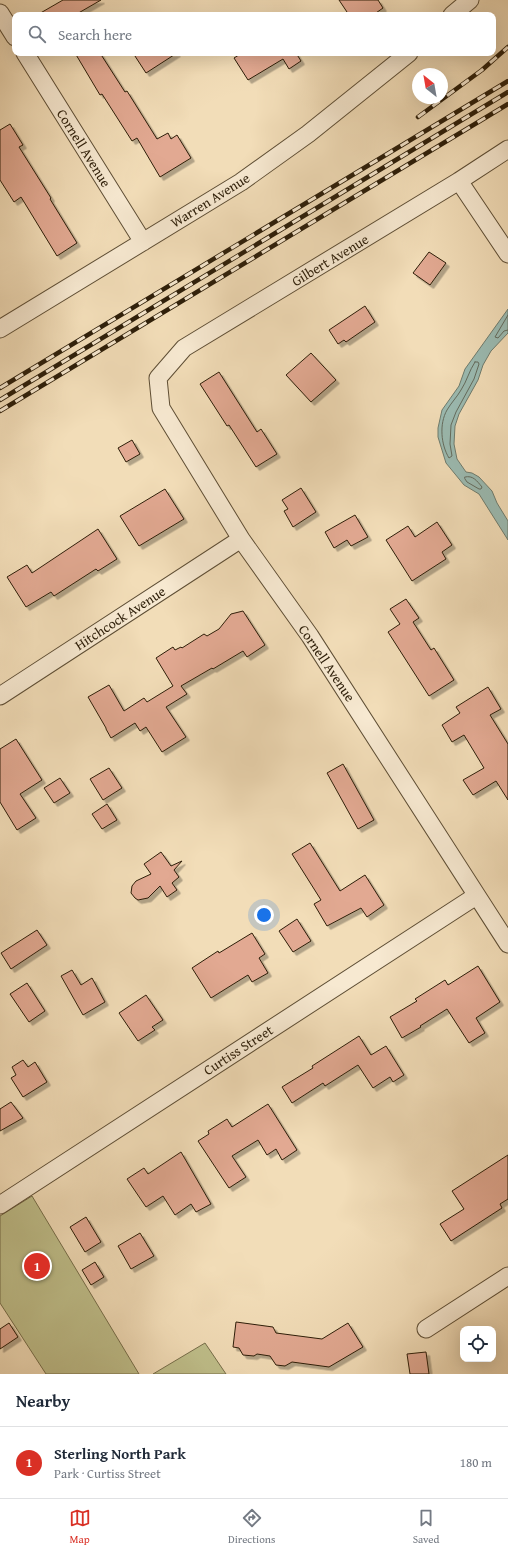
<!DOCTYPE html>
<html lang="en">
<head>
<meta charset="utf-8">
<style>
	:root { --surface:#fff; --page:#f6f6f7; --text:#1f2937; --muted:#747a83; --line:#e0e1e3; --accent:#d93025 }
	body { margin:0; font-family:"Gentium Book Plus",serif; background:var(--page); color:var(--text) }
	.controls { position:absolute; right:12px; bottom:12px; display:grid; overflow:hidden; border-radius:8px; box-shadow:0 4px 16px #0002 }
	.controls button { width:36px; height:36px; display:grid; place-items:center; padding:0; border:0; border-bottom:1px solid var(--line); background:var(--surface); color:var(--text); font:20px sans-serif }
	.compass { position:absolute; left:412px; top:68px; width:36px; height:36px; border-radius:50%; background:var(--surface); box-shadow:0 4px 16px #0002; rotate:329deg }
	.you { position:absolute; left:264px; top:915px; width:14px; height:14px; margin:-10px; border:3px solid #fff; border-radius:50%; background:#1a73e8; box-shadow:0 0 0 6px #1a73e833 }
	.badge { display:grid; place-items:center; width:26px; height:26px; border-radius:50%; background:var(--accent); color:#fff; font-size:13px; font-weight:700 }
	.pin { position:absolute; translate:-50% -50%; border:2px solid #fff; box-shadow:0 1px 4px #0006 }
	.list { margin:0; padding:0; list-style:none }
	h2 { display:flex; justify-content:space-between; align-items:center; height:52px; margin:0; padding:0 16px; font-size:17px }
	h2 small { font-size:13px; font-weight:400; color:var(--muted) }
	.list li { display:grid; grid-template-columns:26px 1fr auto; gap:12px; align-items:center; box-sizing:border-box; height:72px; padding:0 16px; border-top:1px solid var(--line) }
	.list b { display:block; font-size:15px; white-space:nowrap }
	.list p { margin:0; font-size:13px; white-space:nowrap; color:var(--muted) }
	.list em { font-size:13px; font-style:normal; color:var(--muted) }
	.icon { flex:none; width:22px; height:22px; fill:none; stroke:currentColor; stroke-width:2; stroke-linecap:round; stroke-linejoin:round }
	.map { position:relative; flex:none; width:508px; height:1374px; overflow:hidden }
	.search { position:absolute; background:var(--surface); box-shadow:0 4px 16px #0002; left:12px; right:12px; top:12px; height:44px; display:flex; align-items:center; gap:10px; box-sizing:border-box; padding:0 14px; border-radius:8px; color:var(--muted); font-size:15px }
	.sheet { height:124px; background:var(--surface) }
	nav { display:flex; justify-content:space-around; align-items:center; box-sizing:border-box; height:56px; border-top:1px solid var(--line); background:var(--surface); font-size:11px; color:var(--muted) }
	nav a { display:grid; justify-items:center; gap:2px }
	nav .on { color:var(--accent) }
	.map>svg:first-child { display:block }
	.green { fill:#bfbf8b; stroke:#766e4a }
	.water { fill:#9bbbb2; stroke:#6f7c6e }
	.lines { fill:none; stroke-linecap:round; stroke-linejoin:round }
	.shore { stroke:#646c5e; stroke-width:1 }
	.building { fill:#e2a992; stroke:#2d1e09; filter:url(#shadow) }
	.minor-casing { stroke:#5e4e35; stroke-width:19 }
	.minor { stroke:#f7e9d1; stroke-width:17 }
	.rail-casing { stroke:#2d1e09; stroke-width:4.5 }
	.rail { stroke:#f7e9d1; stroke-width:3; stroke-dasharray:9; stroke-linecap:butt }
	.labels { text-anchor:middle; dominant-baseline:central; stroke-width:3; stroke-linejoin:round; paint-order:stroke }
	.street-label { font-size:14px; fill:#2d1e09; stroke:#f7e9d1 }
</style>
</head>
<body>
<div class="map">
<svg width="508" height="1374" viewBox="0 0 508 1374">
	<defs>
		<filter id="shadow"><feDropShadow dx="3.5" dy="3.5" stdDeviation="0" flood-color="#0004"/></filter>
	</defs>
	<rect width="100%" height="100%" fill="#f2ddb8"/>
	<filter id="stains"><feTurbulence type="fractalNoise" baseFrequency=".005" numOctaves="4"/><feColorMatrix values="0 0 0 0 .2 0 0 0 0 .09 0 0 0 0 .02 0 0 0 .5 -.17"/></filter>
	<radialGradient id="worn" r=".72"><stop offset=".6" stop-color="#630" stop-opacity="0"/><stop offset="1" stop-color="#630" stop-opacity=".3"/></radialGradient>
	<path class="green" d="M 32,1196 L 139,1374 L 46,1374 L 0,1303 L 0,1216 Z
		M 205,1343 L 226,1374 L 153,1374 Z"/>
	<path class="water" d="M 508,309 L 508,333 L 491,351 L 483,365 L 478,380 L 459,414 L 455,426 L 454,444 L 457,459 L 466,472 L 472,473 L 479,477 L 492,491 L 497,503 L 508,521 L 508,540 L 479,494 L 464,485 L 446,463 L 438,437 L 438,428 L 442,410 L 459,386 L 465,369 Z"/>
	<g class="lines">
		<path class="shore" d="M 508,315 L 495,337 L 498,338 L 504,331 L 508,330
			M 475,362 L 478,362 L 479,364 L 474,379 L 456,412 L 451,425 L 450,444 L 452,456 L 449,458 C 441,445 439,424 447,410 C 451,403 457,397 461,390 C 467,381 469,371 475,362 Z
			M 465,477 C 473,475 477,481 482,487 L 481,489 L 479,489 L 467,482 L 465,479 Z"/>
	</g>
	<path class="building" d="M 63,0 L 101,0 L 75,15 L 37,15 Z
		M 339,0 L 378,0 L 383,8 L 373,15 L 349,15 Z
		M 75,53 L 100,53 L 125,92 L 127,91 L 157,139 L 168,133 L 171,139 L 177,135 L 191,158 L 160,177 L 137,138 L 132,141 L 102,94 L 100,95 Z
		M 133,53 L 177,53 L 146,73 Z
		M 242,53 L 296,53 L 301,61 L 289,69 L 283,59 L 248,80 L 234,58 Z
		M 10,124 L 23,145 L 19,147 L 51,198 L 50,199 L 77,243 L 57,256 L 21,197 L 14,202 L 0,180 L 0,130 Z
		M 429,252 L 446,263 L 430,285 L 413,273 Z
		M 365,306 L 375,322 L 346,342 L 344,340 L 338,344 L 329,330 Z
		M 311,353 L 336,380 L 311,402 L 286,375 Z
		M 219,372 L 257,432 L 261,429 L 277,454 L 256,467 L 229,425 L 227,426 L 200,384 Z
		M 132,440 L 140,454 L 126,462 L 118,448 Z
		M 301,488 L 316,512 L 293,527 L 284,511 L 288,509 L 282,500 Z
		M 165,489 L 184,519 L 139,546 L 120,516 Z
		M 355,515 L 368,537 L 351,546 L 347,540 L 334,548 L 325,532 Z
		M 437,522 L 452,545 L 442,552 L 446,559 L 412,581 L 386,540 L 408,526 L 415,537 Z
		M 98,529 L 117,559 L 98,571 L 96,569 L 54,596 L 51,592 L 26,607 L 7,577 L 27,565 L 32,573 Z
		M 406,599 L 419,618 L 413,622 L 431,650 L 434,648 L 454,680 L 429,696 L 388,632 L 400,624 L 390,609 Z
		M 243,611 L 265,645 L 247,657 L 243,651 L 213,669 L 212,668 L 181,686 L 187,694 L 166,707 L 186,737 L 162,752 L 146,727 L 140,731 L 135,723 L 111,738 L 106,729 L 106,728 L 88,697 L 109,685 L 124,711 L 144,698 L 147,702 L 173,686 L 156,658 L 173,647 L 175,650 L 181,647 L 182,648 L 204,634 L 207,636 L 219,629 L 231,614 Z
		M 488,687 L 501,709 L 490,715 L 508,744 L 508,800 L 496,781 L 473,795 L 463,780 L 484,768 L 464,735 L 452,742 L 442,725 L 460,713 L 456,707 Z
		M 16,739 L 42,780 L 20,794 L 36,818 L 17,830 L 0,802 L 0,749 Z
		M 343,764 L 374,820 L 358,829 L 327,773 Z
		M 109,768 L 122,788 L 103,800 L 90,779 Z
		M 60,778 L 70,793 L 54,803 L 44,788 Z
		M 107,804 L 117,820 L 102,829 L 92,814 Z
		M 310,843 L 340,891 L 365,875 L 384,905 L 367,917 L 361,908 L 327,926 L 314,904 L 321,900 L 292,854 Z
		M 161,852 L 171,866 L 182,861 L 174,870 L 179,877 L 172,883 L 177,890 L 167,897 L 160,886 L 148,898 L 138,900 L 135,898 L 131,893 L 132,886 L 136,881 L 151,874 L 144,864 Z
		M 297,919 L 311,941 L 293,952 L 279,931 Z
		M 37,930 L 47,945 L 11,969 L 1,953 Z
		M 252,933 L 265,954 L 259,958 L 268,973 L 252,982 L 248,975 L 211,998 L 192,968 L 218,951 L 219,953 Z
		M 478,966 L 500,1002 L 476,1018 L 485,1033 L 469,1043 L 447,1009 L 420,1026 L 421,1027 L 402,1038 L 390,1017 L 417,1001 L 415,999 L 445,980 L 448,985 Z
		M 72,970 L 81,985 L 92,978 L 105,1002 L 83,1015 L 61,976 Z
		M 27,983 L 45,1011 L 29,1022 L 10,994 Z
		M 146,995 L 163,1020 L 152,1027 L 155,1030 L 138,1041 L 119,1013 Z
		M 359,1036 L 371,1055 L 386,1046 L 404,1075 L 393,1082 L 390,1077 L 373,1088 L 358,1065 L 325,1086 L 323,1083 L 292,1103 L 282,1087 L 313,1068 L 312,1066 Z
		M 23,1060 L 28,1067 L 35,1062 L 47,1082 L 23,1097 L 11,1078 L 16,1075 L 12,1067 Z
		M 11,1102 L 23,1118 L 0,1131 L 0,1109 Z
		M 268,1104 L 297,1150 L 282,1160 L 276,1149 L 267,1155 L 258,1140 L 232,1156 L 246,1177 L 229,1188 L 198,1141 L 209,1134 L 208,1131 L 227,1119 L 232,1127 Z
		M 181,1152 L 211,1204 L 196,1212 L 191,1204 L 175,1215 L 163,1196 L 146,1207 L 127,1179 L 144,1168 L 148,1174 Z
		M 508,1155 L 508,1199 L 500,1204 L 502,1208 L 451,1241 L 440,1224 L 464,1209 L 452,1191 Z
		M 86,1217 L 101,1242 L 85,1252 L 70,1227 Z
		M 140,1233 L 154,1256 L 131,1269 L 118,1246 Z
		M 95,1262 L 104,1277 L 91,1285 L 82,1270 Z
		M 236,1322 L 273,1327 L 276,1333 L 322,1339 L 348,1323 L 363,1347 L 329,1367 L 292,1362 L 285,1366 L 276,1365 L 270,1356 L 257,1354 L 254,1356 L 243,1355 L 239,1348 L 233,1347 Z
		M 9,1323 L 18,1337 L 0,1349 L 0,1329 Z
		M 426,1352 L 429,1374 L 410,1374 L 407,1354 Z"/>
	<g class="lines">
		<g class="minor-casing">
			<path id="minor" d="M 0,13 L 15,37
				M 452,15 L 470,0
				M 25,53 L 143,242
				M 508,149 L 459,181 L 184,348 L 158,378 L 161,408 L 241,539 L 310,636 L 508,944
				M 459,181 L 508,254
				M 0,329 L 241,182 L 308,134 L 409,53
				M 0,696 L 241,539
				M 0,1205 L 476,896
				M 426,1329 L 508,1276"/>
		</g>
		<use href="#minor" class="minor"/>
		<g class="rail-casing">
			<path id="rail" d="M 418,117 L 482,70 L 508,47
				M 0,388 L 508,81
				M 0,400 L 508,92
				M 0,411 L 508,104"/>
		</g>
		<use href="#rail" class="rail"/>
	</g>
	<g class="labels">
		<g class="street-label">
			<text transform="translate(84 148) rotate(58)">Cornell Avenue</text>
			<text transform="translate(210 200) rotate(-32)">Warren Avenue</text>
			<text transform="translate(330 260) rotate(-31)">Gilbert Avenue</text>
			<text transform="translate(120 618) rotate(-33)">Hitchcock Avenue</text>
			<text transform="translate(327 663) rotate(56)">Cornell Avenue</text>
			<text transform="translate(238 1050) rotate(-33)">Curtiss Street</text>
		</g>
	</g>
	<rect width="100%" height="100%" filter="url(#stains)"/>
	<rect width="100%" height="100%" fill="url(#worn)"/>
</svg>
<div class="controls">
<button><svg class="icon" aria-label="locate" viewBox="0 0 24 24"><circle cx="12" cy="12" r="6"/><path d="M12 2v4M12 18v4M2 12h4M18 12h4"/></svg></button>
</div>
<svg class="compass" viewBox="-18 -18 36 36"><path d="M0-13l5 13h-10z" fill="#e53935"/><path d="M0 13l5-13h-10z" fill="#747a83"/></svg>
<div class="you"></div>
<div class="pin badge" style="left:37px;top:1266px">1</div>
<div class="search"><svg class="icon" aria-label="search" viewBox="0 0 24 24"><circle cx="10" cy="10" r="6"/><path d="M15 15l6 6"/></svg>Search here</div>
</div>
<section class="sheet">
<h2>Nearby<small></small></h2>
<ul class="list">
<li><span class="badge">1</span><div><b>Sterling North Park</b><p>Park · Curtiss Street</p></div><em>180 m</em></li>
</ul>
</section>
<nav>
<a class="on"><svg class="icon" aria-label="map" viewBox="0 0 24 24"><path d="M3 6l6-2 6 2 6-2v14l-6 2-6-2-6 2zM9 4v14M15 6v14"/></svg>Map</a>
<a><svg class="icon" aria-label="directions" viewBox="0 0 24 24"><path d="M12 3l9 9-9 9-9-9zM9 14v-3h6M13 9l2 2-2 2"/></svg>Directions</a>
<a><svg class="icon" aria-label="saved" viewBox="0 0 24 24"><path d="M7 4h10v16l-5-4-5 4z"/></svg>Saved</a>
</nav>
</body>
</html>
